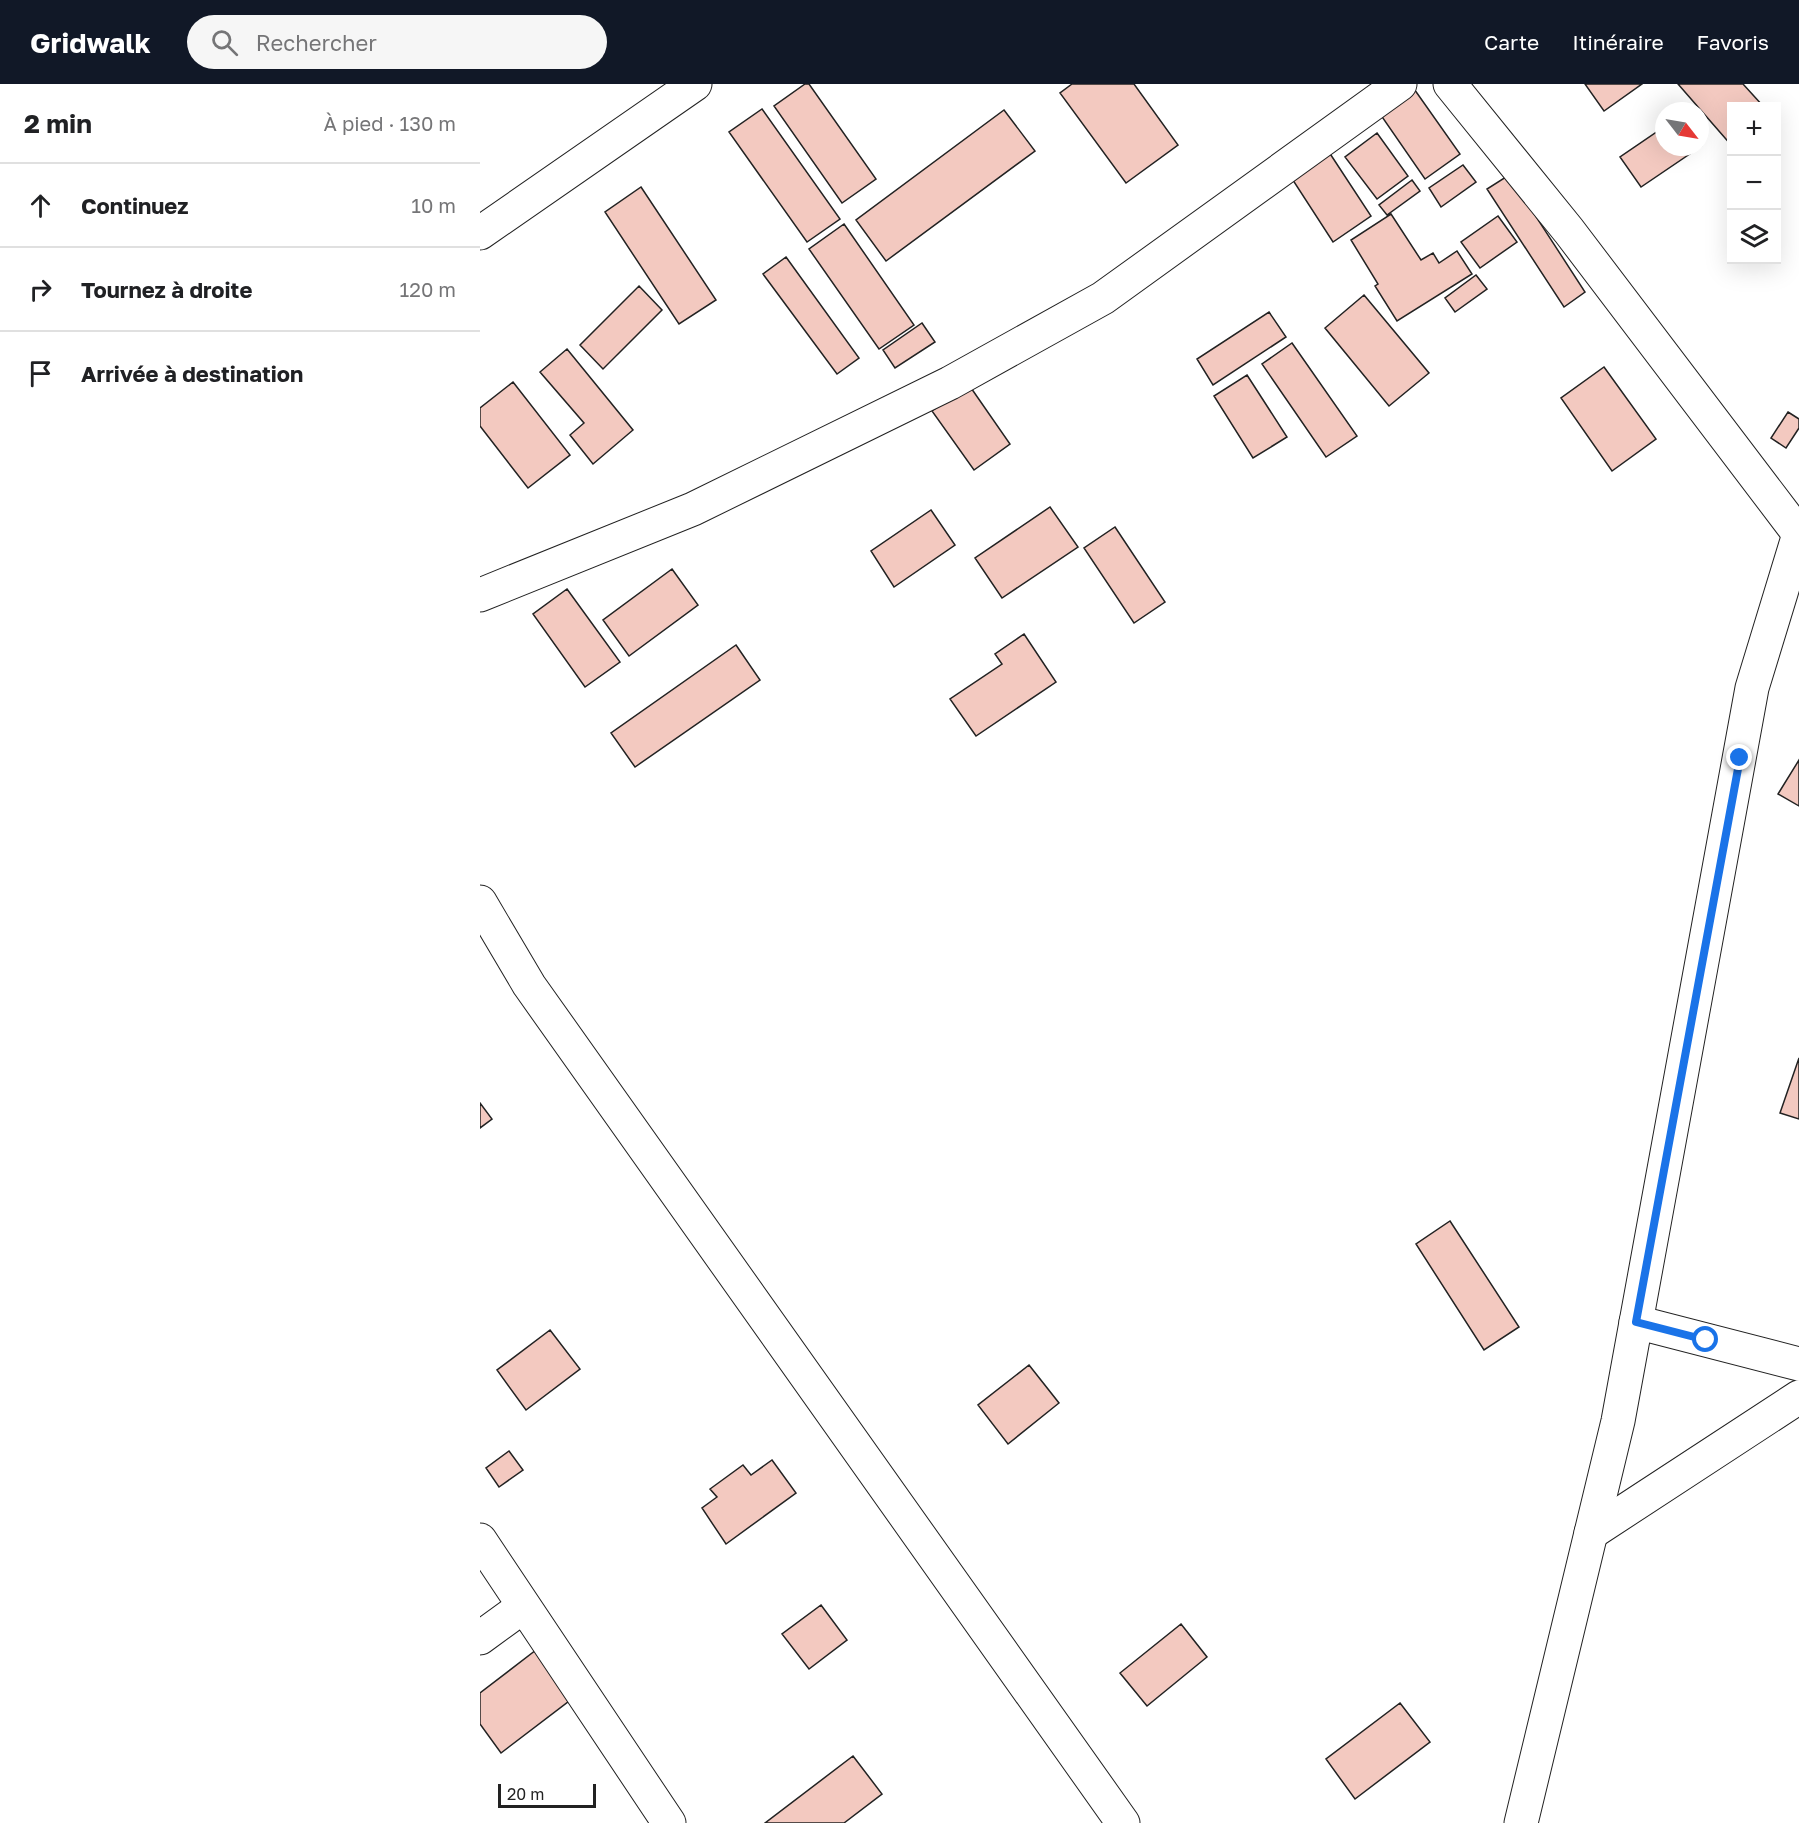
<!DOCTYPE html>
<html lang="fr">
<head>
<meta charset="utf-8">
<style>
	:root { --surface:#fff; --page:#f6f6f6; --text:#202124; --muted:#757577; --line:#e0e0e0; --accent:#111827 }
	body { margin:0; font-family:"Golos Text",sans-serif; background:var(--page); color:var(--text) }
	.controls { position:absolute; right:18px; top:18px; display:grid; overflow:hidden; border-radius:0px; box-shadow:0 6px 24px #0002 }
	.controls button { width:54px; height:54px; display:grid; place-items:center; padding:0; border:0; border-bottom:2px solid var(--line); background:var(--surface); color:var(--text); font:30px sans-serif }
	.compass { position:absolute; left:1175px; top:18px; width:54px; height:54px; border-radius:50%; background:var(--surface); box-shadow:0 6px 24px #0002; rotate:121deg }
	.scale { position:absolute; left:18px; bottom:15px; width:98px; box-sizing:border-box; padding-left:6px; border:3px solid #222; border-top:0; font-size:16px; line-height:21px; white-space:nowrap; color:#222; -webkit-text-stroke:4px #fff; paint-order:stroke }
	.stop { position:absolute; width:18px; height:18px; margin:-14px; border:4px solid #1a73e8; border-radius:50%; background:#fff }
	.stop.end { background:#1a73e8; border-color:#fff; box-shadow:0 2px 6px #0008 }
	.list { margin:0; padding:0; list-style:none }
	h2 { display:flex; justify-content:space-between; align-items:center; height:78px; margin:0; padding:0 24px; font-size:26px }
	h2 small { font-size:20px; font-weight:400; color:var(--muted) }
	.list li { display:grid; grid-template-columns:39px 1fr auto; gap:18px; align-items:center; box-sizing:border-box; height:84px; padding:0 24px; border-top:2px solid var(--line) }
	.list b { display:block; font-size:22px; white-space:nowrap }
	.list em { font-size:20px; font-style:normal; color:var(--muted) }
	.icon { flex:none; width:33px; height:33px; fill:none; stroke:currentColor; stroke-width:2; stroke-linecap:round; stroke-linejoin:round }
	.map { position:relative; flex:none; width:1319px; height:1739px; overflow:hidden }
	header { display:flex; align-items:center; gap:36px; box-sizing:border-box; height:84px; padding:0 30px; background:var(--accent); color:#fff }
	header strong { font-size:28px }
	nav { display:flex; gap:33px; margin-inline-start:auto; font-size:21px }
	.search { width:420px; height:54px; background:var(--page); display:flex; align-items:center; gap:15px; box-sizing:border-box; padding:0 21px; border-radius:33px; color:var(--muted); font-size:22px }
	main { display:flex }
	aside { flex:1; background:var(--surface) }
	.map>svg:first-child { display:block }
	.building { fill:#f3c9c0; stroke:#222; stroke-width:1.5 }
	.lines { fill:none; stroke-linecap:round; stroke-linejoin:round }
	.minor-casing { stroke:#222; stroke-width:35 }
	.major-casing { stroke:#222; stroke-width:35 }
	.minor { stroke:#fff; stroke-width:33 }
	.major { stroke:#fff; stroke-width:33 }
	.route { stroke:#1a73e8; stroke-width:8 }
</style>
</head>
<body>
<header>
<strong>Gridwalk</strong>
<div class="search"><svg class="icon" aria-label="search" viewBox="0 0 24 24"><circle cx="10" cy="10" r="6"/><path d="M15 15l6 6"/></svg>Rechercher</div>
<nav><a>Carte</a><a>Itinéraire</a><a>Favoris</a></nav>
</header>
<main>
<aside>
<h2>2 min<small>À pied · 130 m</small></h2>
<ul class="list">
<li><svg class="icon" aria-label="ahead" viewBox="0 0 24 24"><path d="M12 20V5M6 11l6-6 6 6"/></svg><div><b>Continuez</b></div><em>10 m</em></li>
<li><svg class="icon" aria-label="right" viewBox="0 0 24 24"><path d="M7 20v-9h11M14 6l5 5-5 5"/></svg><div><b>Tournez à droite</b></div><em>120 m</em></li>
<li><svg class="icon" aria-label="arrive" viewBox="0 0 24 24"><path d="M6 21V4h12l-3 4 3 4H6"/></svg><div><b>Arrivée à destination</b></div></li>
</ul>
</aside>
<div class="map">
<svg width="1319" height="1739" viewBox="0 0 1319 1739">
	<rect width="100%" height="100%" fill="#fff"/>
	<path class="building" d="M 325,0 L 329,0 L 396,95 L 362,119 L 294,22 Z
		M 592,0 L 654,0 L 698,61 L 646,99 L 580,9 Z
		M 1105,0 L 1162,0 L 1124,27 Z
		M 1198,0 L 1263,0 L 1283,22 L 1252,22 L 1252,62 Z
		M 932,2 L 980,70 L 945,95 L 898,27 Z
		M 282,25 L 360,135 L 327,158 L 249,48 Z
		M 524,26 L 555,67 L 406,177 L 376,136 Z
		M 1184,43 L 1184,63 L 1220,63 L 1161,103 L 1140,73 Z
		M 897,49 L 928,92 L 897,115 L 865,73 Z
		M 845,62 L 891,132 L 853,158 L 807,87 Z
		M 983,81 L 996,98 L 961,123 L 949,104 Z
		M 1029,91 L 1105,208 L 1084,223 L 1007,105 Z
		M 932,96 L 940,107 L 907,131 L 899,121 Z
		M 161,103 L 236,216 L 199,240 L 125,128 Z
		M 911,130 L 941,176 L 953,169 L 959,179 L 977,167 L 992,190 L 917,237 L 895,202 L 898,200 L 871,156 Z
		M 1018,132 L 1037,158 L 1000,184 L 981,158 Z
		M 364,140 L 434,241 L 399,265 L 329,165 Z
		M 306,173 L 379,274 L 357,290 L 283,190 Z
		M 996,191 L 1007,205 L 975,228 L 965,214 Z
		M 159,202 L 182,226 L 123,285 L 100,261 Z
		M 884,211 L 949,289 L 909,322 L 845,244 Z
		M 789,228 L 806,253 L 733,301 L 717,275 Z
		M 442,239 L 455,258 L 415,284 L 403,266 Z
		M 812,259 L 877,352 L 846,373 L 782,280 Z
		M 87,265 L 153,346 L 113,380 L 90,351 L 104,339 L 60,288 Z
		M 1124,283 L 1176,355 L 1132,387 L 1081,314 Z
		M 767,291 L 807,353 L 773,374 L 734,312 Z
		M 33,298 L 90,371 L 48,404 L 0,342 L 0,324 Z
		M 489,301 L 530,360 L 494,386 L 452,327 Z
		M 1308,328 L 1319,335 L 1319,344 L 1306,364 L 1291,354 Z
		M 570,423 L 598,463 L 522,514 L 495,474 Z
		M 451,426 L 475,461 L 414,503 L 391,467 Z
		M 635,443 L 685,518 L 654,539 L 604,464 Z
		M 192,485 L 218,521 L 149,572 L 123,536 Z
		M 87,505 L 140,578 L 105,603 L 53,530 Z
		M 544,550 L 576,598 L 496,652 L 470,615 L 522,580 L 515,570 Z
		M 256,561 L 280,596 L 155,683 L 131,649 Z
		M 1319,676 L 1319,722 L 1298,710 Z
		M 1319,974 L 1319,1035 L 1300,1029 Z
		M 0,1019 L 12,1035 L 0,1044 Z
		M 970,1137 L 1039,1243 L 1004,1266 L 936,1160 Z
		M 70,1246 L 100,1285 L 46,1326 L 17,1286 Z
		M 549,1281 L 579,1319 L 528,1360 L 498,1321 Z
		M 29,1367 L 43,1386 L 19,1403 L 6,1384 Z
		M 292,1376 L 316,1409 L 246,1460 L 222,1424 L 237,1413 L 230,1405 L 263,1381 L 271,1391 Z
		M 341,1521 L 367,1556 L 329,1585 L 302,1550 Z
		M 701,1540 L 727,1573 L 667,1622 L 640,1589 Z
		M 56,1566 L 93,1614 L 21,1669 L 0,1640 L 0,1609 Z
		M 920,1619 L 950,1658 L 875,1715 L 846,1675 Z
		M 373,1672 L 402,1710 L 364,1739 L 285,1739 Z"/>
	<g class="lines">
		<g class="minor-casing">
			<path id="minor" d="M 970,0 L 1089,147 L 1319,450
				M 0,149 L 215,0
				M 0,511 L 213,425 L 470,299 L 623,214 L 920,0
				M 0,818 L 49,901 L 643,1739
				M 1156,1238 L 1319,1280
				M 1111,1449 L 1319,1313
				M 0,1456 L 189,1739
				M 0,1554 L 44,1522"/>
		</g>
		<g class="major-casing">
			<path id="major" d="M 1041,1739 L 1138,1337 L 1272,604 L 1319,450"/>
		</g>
		<use href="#minor" class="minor"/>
		<use href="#major" class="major"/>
	</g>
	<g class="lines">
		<path class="route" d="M 1226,1256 L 1156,1238 L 1260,674"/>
	</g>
</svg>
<div class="controls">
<button>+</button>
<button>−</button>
<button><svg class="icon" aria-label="layers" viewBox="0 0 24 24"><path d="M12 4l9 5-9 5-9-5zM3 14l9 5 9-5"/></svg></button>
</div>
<svg class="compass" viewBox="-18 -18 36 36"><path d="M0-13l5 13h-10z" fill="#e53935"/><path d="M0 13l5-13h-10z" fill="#757577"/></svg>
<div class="scale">20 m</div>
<div class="stop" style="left:1226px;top:1256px"></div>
<div class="stop end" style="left:1260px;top:674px"></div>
</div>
</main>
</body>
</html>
